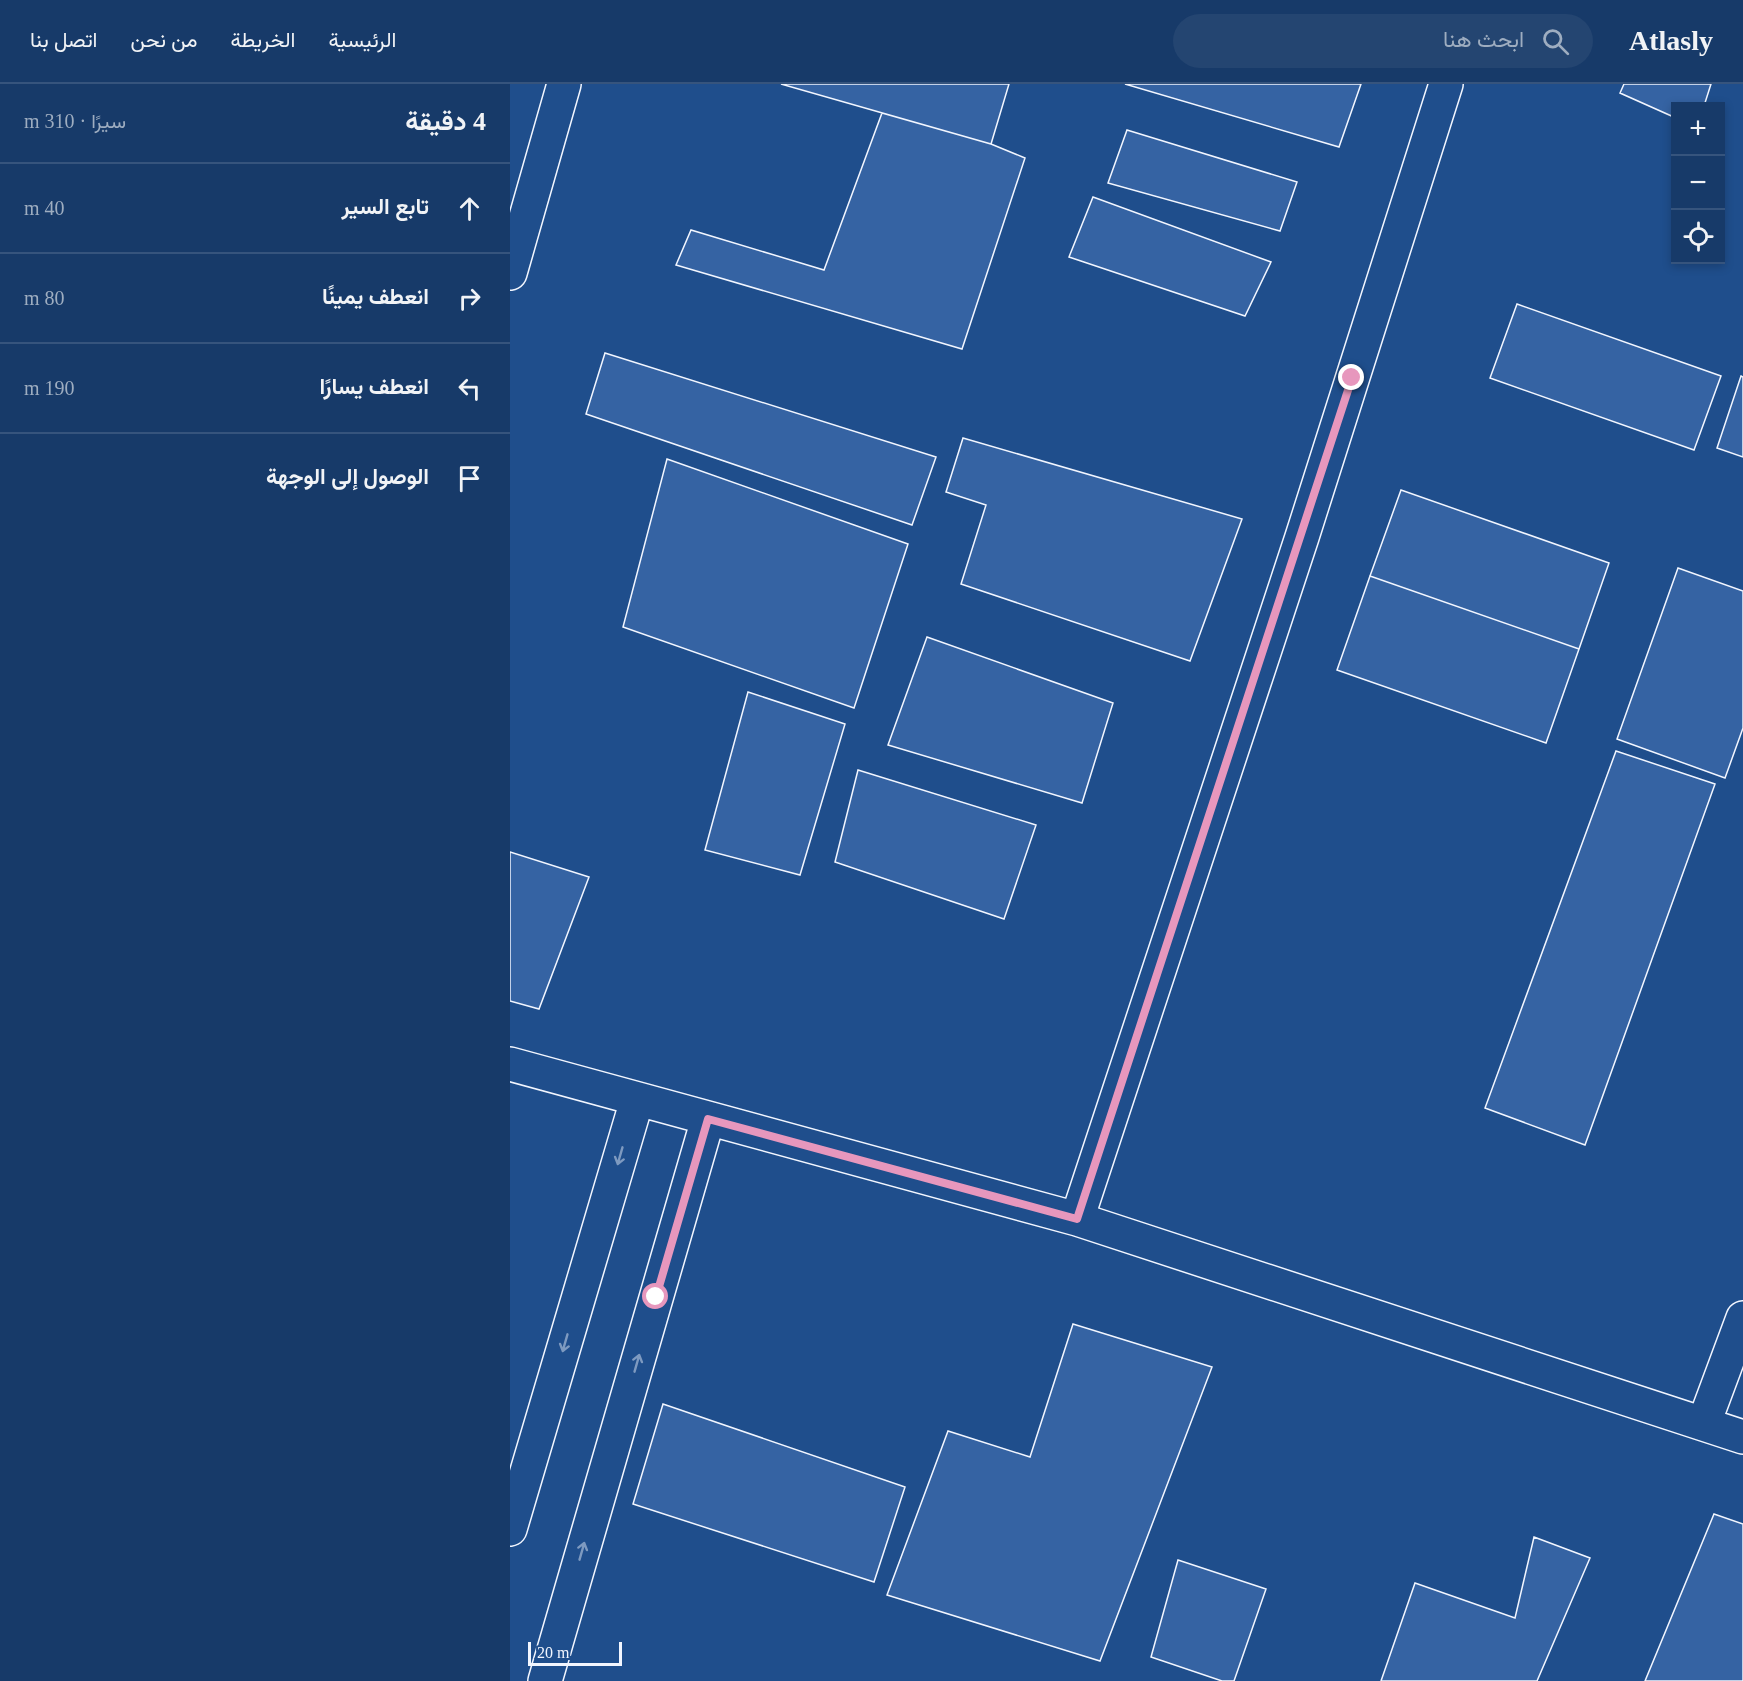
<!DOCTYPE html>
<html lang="ar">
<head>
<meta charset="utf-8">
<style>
	:root { --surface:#173a69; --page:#244571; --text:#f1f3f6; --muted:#9eadc0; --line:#36547d }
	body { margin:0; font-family:"Times New Roman",Vazirmatn,serif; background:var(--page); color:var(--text); direction:rtl }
	.controls { position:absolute; right:18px; top:18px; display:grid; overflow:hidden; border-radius:0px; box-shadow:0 3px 9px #0003 }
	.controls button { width:54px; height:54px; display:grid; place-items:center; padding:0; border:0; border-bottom:2px solid var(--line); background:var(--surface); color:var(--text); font:30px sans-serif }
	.scale { position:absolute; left:18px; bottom:15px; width:94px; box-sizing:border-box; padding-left:6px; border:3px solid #f2f6ff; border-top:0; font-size:16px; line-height:21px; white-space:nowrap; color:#f2f6ff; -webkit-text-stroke:4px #1f4e8c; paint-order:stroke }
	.stop { position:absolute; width:18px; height:18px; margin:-14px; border:4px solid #e797bd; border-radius:50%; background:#fff }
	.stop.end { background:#e797bd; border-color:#fff; box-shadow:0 2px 6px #0008 }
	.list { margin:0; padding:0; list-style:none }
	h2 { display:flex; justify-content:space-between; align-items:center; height:78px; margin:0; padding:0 24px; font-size:26px }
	h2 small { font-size:20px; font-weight:400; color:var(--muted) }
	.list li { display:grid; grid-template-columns:39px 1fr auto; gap:18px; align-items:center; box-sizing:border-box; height:90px; padding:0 24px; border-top:2px solid var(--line) }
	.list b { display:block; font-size:22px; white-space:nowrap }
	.list em { font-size:20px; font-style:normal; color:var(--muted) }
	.icon { flex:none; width:33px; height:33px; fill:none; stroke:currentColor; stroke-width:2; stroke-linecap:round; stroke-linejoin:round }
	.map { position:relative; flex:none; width:1233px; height:1597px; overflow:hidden; direction:ltr }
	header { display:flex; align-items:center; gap:36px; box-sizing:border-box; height:84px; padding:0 30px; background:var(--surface); border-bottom:2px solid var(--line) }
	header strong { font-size:28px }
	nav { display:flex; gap:33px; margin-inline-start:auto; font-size:21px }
	.search { width:420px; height:54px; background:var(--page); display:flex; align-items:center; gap:15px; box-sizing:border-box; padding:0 21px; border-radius:33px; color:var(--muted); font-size:22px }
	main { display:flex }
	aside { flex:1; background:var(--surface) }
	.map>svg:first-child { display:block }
	.building { fill:#3563a3; stroke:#f2f6ff; stroke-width:1.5 }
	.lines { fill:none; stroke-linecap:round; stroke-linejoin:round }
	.minor-casing { stroke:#f2f6ff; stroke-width:36 }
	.minor { stroke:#1f4e8c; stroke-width:33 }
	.oneway { stroke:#7e9ac0 }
	.route { stroke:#e797bd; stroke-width:8 }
</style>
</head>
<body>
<header>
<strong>Atlasly</strong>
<div class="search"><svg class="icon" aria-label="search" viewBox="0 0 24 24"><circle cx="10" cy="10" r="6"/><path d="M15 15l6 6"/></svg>ابحث هنا</div>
<nav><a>الرئيسية</a><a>الخريطة</a><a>من نحن</a><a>اتصل بنا</a></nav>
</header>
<main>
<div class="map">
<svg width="1233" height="1597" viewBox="0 0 1233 1597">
	<rect width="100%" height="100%" fill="#1f4e8c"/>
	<path class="building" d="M 271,0 L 499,0 L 481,60 Z
		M 615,0 L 851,0 L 829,63 Z
		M 1114,0 L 1201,0 L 1194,22 L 1166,22 L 1166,34 L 1110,9 Z
		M 372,29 L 481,60 L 515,74 L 452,265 L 166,181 L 181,146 L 314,186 Z
		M 617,46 L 787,98 L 770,147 L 598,99 Z
		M 583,113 L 761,178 L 735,232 L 559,173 Z
		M 1007,220 L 1211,292 L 1184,366 L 980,294 Z
		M 95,269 L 426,373 L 402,441 L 76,330 Z
		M 1231,292 L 1233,293 L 1233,373 L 1207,364 Z
		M 453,354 L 732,435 L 680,577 L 451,500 L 476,421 L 436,408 Z
		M 157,375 L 398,460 L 344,624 L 113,543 Z
		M 891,406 L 1099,479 L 1069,565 L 860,492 Z
		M 1168,484 L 1233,507 L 1233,644 L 1215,694 L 1107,655 Z
		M 860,492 L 1069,565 L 1036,659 L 827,586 Z
		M 417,553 L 603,619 L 572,719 L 378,661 Z
		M 238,608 L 335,640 L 290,791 L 195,766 Z
		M 1106,667 L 1205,700 L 1075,1061 L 975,1024 Z
		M 348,686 L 526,741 L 494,835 L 325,778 Z
		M 0,768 L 79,793 L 29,925 L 0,917 Z
		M 563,1240 L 702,1283 L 590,1577 L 377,1511 L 438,1347 L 520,1373 Z
		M 153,1320 L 395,1403 L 364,1498 L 123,1420 Z
		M 1204,1430 L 1233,1440 L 1233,1597 L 1135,1597 Z
		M 1024,1453 L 1080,1474 L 1027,1597 L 871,1597 L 905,1499 L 1005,1534 Z
		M 668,1476 L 756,1505 L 724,1597 L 712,1597 L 641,1573 Z"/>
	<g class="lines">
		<g class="minor-casing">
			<path id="minor" d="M 0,189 L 54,0
				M 0,980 L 567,1135 L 1233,1353
				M 567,1135 L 792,453 L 936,0
				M 1194,1339 L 1233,1234
				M 0,1445 L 127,1016
				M 35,1597 L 198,1035"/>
		</g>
		<use href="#minor" class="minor"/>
	</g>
	<defs><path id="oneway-shaft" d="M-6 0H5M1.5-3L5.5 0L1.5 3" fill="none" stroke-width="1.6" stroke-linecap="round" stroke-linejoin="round" transform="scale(1.5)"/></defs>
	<g class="oneway">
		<use href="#oneway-shaft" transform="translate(110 1072) rotate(106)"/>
		<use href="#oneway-shaft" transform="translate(55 1259) rotate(106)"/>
		<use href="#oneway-shaft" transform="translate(127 1279) rotate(-74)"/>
		<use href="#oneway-shaft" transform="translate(72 1467) rotate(-74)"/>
	</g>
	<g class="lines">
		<path class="route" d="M 146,1213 L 198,1035 L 567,1135 L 842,294"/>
	</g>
</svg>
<div class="controls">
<button>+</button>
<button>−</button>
<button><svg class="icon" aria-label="locate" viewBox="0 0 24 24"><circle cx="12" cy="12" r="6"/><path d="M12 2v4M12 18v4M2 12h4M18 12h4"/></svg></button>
</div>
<div class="scale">20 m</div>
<div class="stop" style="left:146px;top:1213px"></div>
<div class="stop end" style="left:842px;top:294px"></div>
</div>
<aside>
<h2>4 دقيقة<small>سيرًا · 310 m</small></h2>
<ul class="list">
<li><svg class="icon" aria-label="ahead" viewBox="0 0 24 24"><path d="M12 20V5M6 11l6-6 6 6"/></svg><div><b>تابع السير</b></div><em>40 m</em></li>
<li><svg class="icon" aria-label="right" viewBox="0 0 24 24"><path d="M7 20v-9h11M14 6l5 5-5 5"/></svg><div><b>انعطف يمينًا</b></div><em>80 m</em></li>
<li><svg class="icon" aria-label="left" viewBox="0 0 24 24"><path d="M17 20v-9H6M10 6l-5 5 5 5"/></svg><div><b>انعطف يسارًا</b></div><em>190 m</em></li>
<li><svg class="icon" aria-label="arrive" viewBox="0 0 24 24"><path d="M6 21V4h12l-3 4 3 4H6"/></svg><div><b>الوصول إلى الوجهة</b></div></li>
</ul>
</aside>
</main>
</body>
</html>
